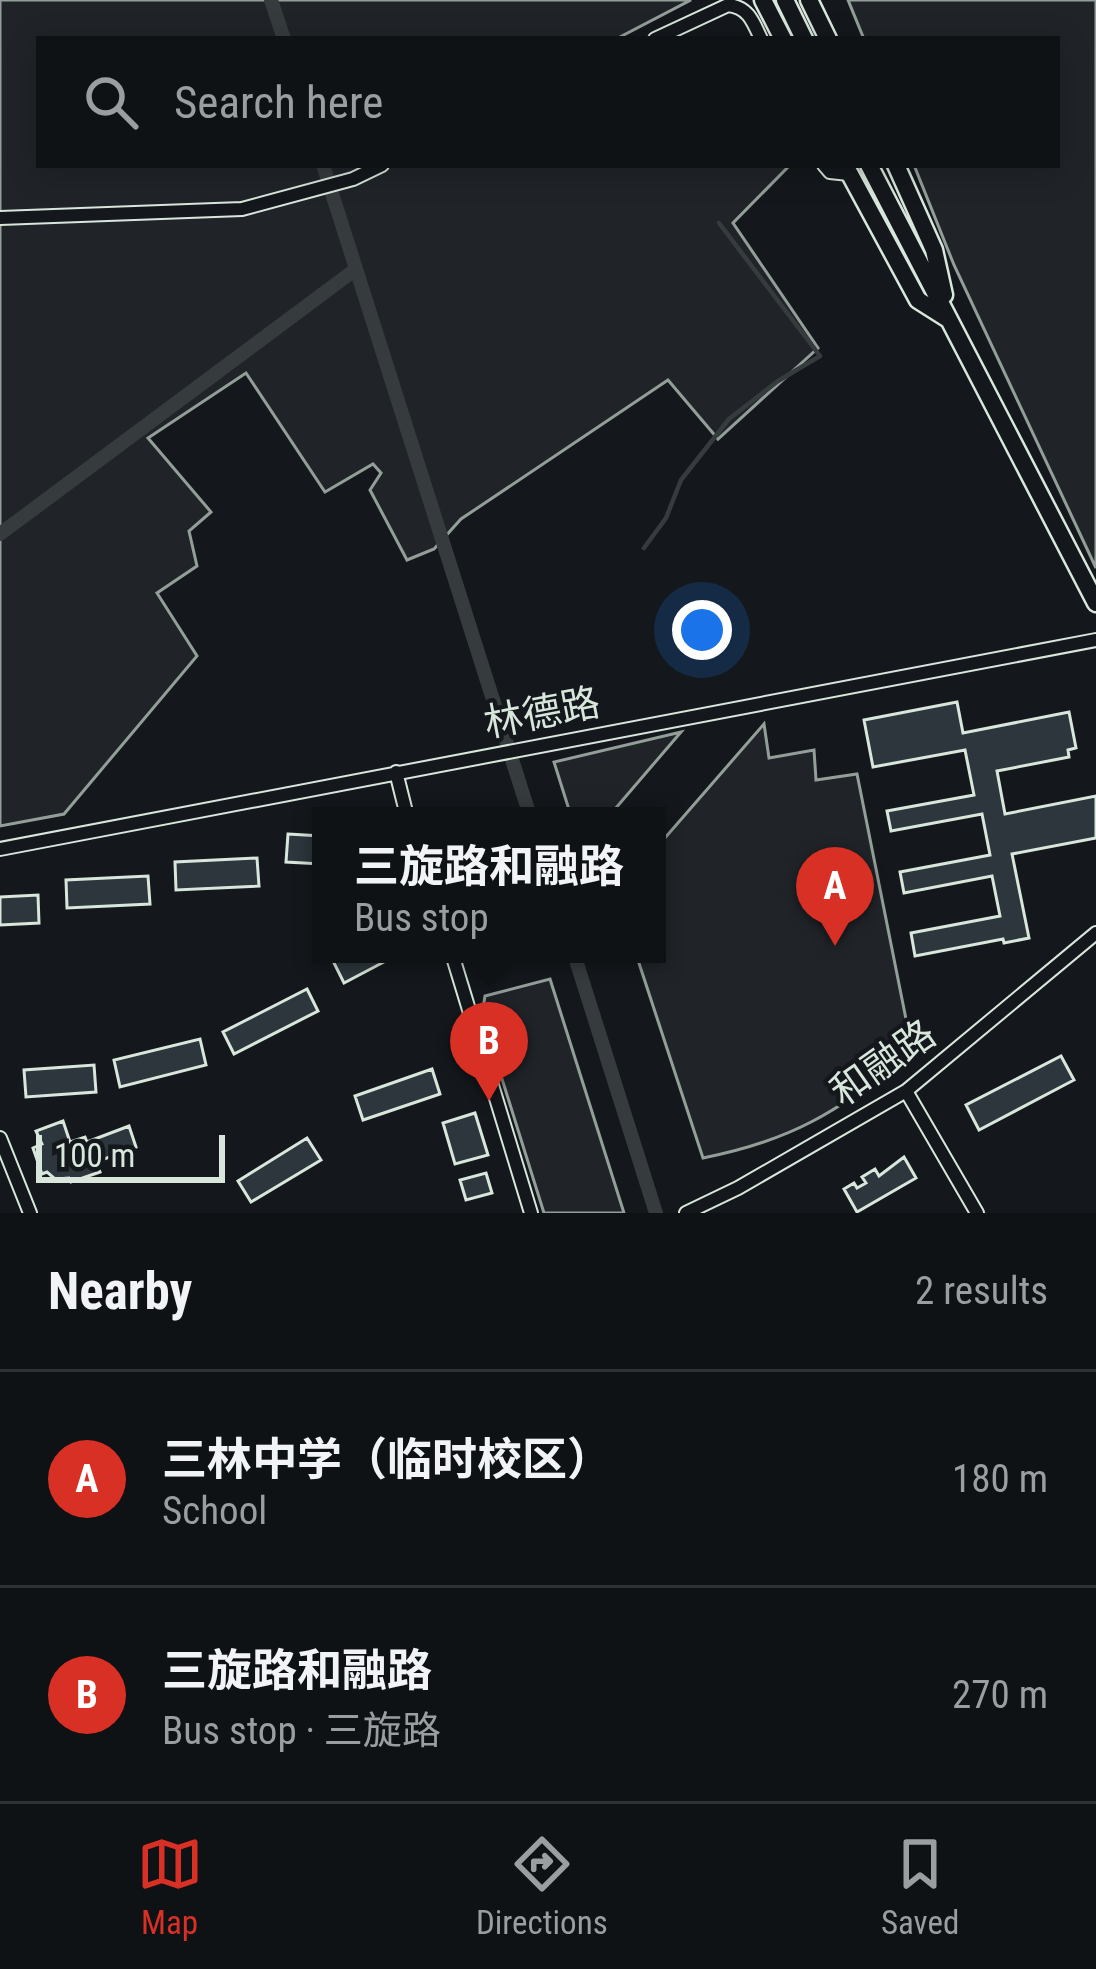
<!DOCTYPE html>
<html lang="en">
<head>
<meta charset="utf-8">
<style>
	:root { --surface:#0f1215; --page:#181b1e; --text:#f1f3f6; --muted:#9b9ea0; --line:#2f3234; --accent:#d93025 }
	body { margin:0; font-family:"Roboto Condensed","Noto Sans SC",sans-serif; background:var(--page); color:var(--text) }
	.scale { position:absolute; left:36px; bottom:30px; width:189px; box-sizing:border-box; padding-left:12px; border:6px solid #d8e6dc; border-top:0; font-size:33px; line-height:42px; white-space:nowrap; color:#d8e6dc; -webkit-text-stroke:9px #14181c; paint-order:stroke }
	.you { position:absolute; left:702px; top:630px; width:42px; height:42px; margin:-30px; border:9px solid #fff; border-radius:50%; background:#1a73e8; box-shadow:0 0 0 18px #1a73e833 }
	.badge { display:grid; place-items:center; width:78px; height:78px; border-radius:50%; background:var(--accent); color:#fff; font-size:39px; font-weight:700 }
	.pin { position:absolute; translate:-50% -99px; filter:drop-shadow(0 3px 6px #0008) }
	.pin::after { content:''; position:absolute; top:63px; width:42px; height:36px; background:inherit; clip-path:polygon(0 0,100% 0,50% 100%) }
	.popup { position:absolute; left:312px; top:807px; width:354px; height:156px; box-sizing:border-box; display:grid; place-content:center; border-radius:0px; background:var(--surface); filter:drop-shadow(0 3px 9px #0005); font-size:39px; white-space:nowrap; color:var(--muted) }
	.popup b { font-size:45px; color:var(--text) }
	.popup::after { content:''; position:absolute; left:50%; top:100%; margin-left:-24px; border:24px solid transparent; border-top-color:var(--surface) }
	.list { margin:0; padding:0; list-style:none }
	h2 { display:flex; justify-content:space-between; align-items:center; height:156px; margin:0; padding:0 48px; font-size:51px }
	h2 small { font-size:39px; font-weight:400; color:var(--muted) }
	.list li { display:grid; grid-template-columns:78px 1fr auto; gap:36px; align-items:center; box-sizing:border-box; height:216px; padding:0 48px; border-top:3px solid var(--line) }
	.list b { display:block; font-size:45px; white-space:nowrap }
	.list p { margin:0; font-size:39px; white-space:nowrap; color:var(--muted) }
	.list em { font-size:39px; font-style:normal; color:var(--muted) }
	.icon { flex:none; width:66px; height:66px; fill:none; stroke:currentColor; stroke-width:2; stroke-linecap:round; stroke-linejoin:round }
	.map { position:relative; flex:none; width:1096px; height:1213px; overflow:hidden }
	.search { position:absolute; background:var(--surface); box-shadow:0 6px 30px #0003; left:36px; right:36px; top:36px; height:132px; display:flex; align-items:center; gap:30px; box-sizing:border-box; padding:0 42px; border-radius:0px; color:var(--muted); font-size:45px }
	.sheet { height:588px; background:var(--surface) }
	nav { display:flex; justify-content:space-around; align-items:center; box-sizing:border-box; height:168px; border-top:3px solid var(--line); background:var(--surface); font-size:33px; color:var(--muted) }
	nav a { display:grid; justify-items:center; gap:6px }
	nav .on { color:var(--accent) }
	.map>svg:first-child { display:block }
	.green { fill:#202428; stroke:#939e99; stroke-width:3 }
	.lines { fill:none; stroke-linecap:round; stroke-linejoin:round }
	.stream { stroke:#363b3e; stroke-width:4.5 }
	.canal { stroke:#363b3e; stroke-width:14 }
	.building { fill:#2c363c; stroke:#d8e6dc; stroke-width:3 }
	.street-casing { stroke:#d8e6dc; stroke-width:16 }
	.secondary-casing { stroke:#d8e6dc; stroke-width:21 }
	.street { stroke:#14181c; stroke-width:12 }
	.secondary { stroke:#14181c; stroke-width:16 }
	.labels { text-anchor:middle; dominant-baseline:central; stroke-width:9; stroke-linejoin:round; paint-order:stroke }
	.street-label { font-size:39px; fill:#d8e6dc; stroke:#14181c }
</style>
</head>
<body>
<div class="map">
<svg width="1096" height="1213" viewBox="0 0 1096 1213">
	<rect width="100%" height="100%" fill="#14181c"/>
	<path class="green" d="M 0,0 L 691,0 L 616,39 L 39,39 L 39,165 L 790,165 L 733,223 L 818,348 L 718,439 L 668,380 L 461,519 L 434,549 L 407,560 L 370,490 L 381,473 L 373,464 L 325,492 L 246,373 L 148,438 L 211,512 L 189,531 L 197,566 L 157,593 L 197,656 L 64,814 L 0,826 Z
		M 848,0 L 1096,0 L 1096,568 L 954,265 L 914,165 L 1057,165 L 1057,39 L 864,39 Z
		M 764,724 L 769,758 L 814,750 L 816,780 L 857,774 L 913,1054 C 836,1110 799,1139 703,1158 L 636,954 L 657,954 L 657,847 Z
		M 681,732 L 609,816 L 571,816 L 554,762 Z
		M 550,979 L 624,1213 L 544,1213 L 482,1015 L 485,996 Z"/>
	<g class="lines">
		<path class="stream" d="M 644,548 L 666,518 L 681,480 L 729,419 L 778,381 L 820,356 L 719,223"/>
		<path class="canal" d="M 271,0 L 284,39
			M 323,165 L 530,816
			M 0,534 L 356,269
			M 574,954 L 656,1213"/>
	</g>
	<path class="building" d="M 957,702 L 963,733 L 1069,712 L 1076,748 L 1068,750 L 1069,757 L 997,771 L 1005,814 L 1096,796 L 1096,838 L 1012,854 L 1029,938 L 1004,943 L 1003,939 L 915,956 L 911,933 L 1000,916 L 992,876 L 904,893 L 900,872 L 990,855 L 982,814 L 891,831 L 887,811 L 974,795 L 965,750 L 873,767 L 864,720 Z
		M 288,834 L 321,836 L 321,864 L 286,862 Z
		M 257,858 L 259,886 L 176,890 L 175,862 Z
		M 148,876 L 150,904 L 67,908 L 66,880 Z
		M 38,895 L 39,923 L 0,925 L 0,897 Z
		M 342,954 L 399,954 L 344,983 L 332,959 Z
		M 307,989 L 318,1011 L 234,1054 L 223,1032 Z
		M 200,1039 L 206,1065 L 120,1087 L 114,1060 Z
		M 1061,1056 L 1074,1080 L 979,1130 L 966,1105 Z
		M 94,1065 L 96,1092 L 26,1097 L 24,1070 Z
		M 432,1069 L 440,1094 L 363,1120 L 355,1096 Z
		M 475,1113 L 488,1155 L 455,1164 L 443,1123 Z
		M 63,1121 L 70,1142 L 85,1137 L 87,1142 L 129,1126 L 136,1147 L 96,1162 L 100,1172 L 71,1182 L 69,1178 L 55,1179 L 47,1172 L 42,1174 L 33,1148 L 42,1144 L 36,1131 Z
		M 307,1138 L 321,1160 L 251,1202 L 238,1181 Z
		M 904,1157 L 916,1178 L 857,1212 L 844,1189 L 854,1183 L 857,1188 L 866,1183 L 862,1177 L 875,1169 L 879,1176 Z
		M 486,1173 L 492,1193 L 466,1200 L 460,1180 Z"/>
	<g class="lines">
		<g class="street-casing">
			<path id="street" d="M 655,39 L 728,5 C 748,7 753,21 761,39
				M 824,165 L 830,172 L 849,174
				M 0,218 L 242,209 L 353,179 L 382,165
				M 396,772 L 407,816
				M 0,849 L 1096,640
				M 452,954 L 531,1213
				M 906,1091 L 977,1213
				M 0,1138 L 30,1213
				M 686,1213 L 738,1188 L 906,1091 L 1096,933"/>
		</g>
		<g class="secondary-casing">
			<path id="secondary" d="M 763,0 L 783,39
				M 785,0 L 804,39
				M 809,0 L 828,39
				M 845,165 L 918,300 L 948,319
				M 869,165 L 1096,603
				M 896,165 L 934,250 L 944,295"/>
		</g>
		<use href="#street" class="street"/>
		<use href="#secondary" class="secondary"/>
	</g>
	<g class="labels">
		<g class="street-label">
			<text transform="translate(542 713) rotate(-11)">林德路</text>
			<text transform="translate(883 1063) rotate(-35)">和融路</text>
		</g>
	</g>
</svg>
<div class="scale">100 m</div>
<div class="you"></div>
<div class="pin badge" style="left:835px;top:946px">A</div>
<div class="pin badge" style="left:489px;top:1101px">B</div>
<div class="popup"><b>三旋路和融路</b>Bus stop</div>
<div class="search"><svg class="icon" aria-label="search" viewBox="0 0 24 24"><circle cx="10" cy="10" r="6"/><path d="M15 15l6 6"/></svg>Search here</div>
</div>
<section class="sheet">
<h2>Nearby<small>2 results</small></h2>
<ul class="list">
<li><span class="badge">A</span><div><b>三林中学（临时校区）</b><p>School</p></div><em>180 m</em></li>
<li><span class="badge">B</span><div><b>三旋路和融路</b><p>Bus stop · 三旋路</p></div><em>270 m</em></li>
</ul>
</section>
<nav>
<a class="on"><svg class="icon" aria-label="map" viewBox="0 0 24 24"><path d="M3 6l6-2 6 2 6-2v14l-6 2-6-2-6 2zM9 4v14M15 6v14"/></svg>Map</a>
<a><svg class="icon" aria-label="directions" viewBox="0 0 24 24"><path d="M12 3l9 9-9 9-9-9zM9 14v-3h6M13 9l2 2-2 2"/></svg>Directions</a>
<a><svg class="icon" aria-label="saved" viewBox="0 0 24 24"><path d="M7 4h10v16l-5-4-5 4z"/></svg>Saved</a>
</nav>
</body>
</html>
